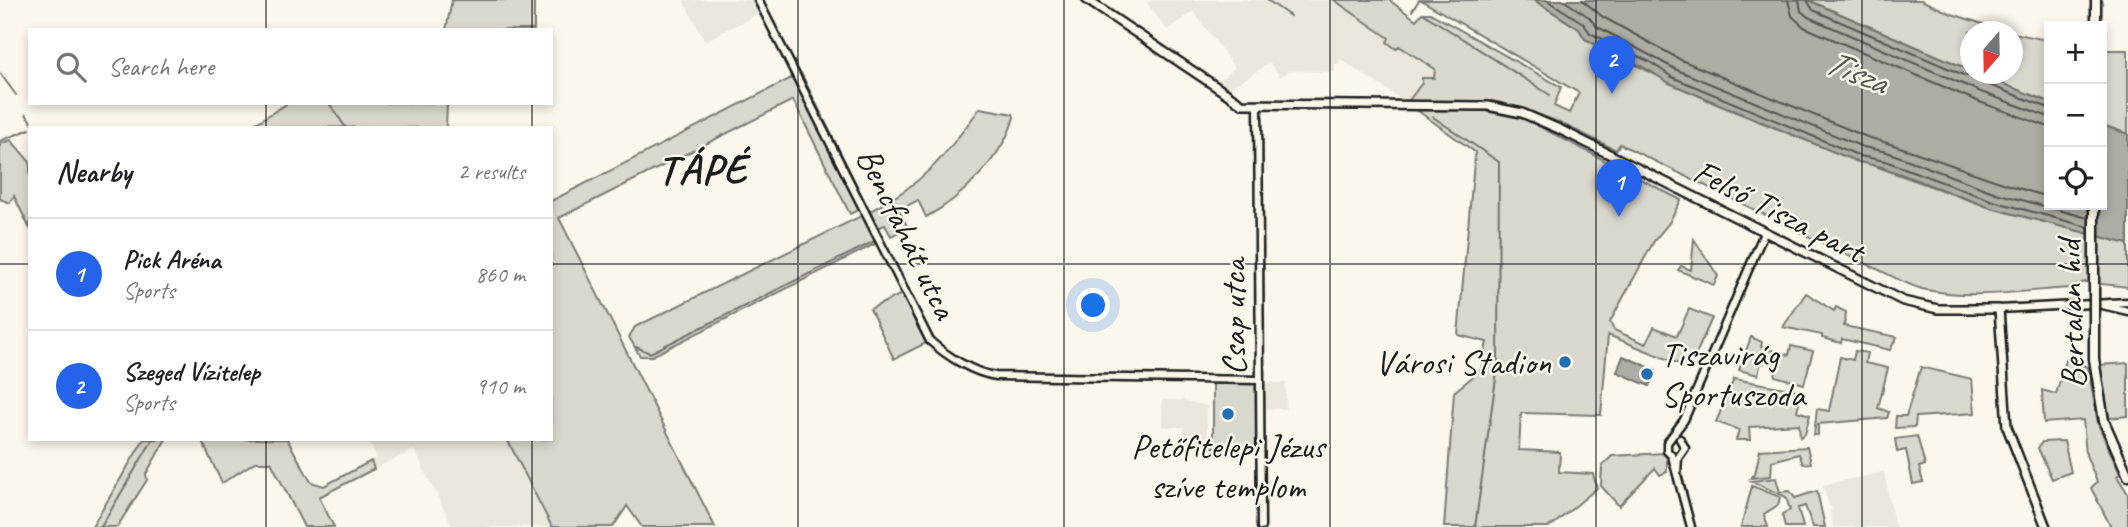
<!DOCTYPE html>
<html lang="en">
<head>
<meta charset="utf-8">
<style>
	:root { --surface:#fff; --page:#f6f6f6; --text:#202124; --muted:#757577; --line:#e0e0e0; --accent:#2563eb }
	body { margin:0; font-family:Caveat,sans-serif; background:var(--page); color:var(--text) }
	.controls { position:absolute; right:21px; top:21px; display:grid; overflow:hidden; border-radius:0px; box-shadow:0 4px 10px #0003 }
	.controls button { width:63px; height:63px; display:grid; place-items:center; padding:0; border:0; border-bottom:2px solid var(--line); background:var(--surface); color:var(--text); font:35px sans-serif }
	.compass { position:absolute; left:1960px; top:21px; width:63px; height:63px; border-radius:50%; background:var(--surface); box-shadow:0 4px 10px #0003; rotate:200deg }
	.you { position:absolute; left:1094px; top:306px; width:24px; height:24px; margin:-18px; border:5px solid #fff; border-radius:50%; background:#1a73e8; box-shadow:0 0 0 10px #1a73e833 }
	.badge { display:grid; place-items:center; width:46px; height:46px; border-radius:50%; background:var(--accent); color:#fff; font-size:23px; font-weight:700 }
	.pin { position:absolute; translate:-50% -58px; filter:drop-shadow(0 2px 4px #0008) }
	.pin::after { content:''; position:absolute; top:37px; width:24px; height:21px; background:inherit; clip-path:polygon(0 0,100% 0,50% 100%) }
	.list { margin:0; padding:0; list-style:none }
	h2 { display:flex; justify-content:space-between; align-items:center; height:91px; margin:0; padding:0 28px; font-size:30px }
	h2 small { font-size:23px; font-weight:400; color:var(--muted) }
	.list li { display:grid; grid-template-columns:46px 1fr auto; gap:21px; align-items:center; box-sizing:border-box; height:112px; padding:0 28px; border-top:2px solid var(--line) }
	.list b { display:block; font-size:26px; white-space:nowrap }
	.list p { margin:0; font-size:23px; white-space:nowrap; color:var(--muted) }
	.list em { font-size:23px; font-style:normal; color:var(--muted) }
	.icon { flex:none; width:38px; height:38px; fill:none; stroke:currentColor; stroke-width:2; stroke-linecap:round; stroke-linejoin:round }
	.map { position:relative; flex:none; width:2128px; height:527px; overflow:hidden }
	.search { position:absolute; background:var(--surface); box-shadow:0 4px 10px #0003; left:28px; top:28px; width:525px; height:77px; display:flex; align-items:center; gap:18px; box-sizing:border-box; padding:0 24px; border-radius:0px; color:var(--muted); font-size:26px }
	.panel { position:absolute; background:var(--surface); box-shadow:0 4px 10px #0003; left:28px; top:126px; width:525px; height:315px; border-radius:0px }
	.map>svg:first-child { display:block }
	.built { fill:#eae6dc }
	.green { fill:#dad7ce; stroke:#7b7a75; stroke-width:2 }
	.water { fill:#afaca5; stroke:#74726e; stroke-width:2 }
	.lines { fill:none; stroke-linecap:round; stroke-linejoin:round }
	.shore { stroke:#575653; stroke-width:2 }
	.stream { stroke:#74726e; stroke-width:2 }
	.tertiary-casing { stroke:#1c1c1c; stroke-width:11 }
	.secondary-casing { stroke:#1c1c1c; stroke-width:12 }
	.primary-casing { stroke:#1c1c1c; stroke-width:13 }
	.tertiary { stroke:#fbf7ec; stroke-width:6 }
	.secondary { stroke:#fbf7ec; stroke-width:7 }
	.primary { stroke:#fbf7ec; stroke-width:8 }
	.primary-bridge-casing { stroke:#1c1c1c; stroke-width:13; stroke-linecap:butt }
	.primary-bridge { stroke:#fbf7ec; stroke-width:8 }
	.grid { fill:none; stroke:#1c1c1c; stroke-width:2; stroke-opacity:0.55 }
	.poi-dot { fill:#1f6fb2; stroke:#fbf7ec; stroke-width:2.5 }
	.labels { text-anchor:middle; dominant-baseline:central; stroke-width:5; stroke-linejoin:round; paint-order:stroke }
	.street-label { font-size:35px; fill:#1c1c1c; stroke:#fbf7ec }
	.poi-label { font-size:35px; fill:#1c1c1c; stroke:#fbf7ec; text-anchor:start }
	.water-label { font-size:37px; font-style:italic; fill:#575653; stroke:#fbf7ec }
	.district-label { font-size:42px; font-weight:bold; letter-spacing:2px; fill:#1c1c1c; stroke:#fbf7ec }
</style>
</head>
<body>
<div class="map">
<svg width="2128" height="527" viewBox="0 0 2128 527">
	<rect width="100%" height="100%" fill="#fbf7ec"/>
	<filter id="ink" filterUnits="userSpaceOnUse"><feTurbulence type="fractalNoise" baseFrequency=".0143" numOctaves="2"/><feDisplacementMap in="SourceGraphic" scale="14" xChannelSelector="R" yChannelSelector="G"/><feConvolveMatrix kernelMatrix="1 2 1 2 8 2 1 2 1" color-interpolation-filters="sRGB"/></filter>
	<g filter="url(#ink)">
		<path class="built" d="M 683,0 L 752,0 L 759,13 L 705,41 Z
			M 1152,0 L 1334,0 L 1389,39 L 1387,42 L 1396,49 L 1398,46 L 1426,61 L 1435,69 L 1434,78 L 1422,83 L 1407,103 L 1340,59 L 1339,64 L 1335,64 L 1335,72 L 1289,71 L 1280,77 L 1270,63 L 1227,90 L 1216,83 L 1235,68 L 1193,11 L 1167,30 L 1147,3 Z
			M 1264,383 L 1286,383 L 1286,409 L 1264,409 Z
			M 1162,400 L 1183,400 L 1207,406 L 1207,443 L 1184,443 L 1184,427 L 1162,427 Z
			M 367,439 L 507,439 L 552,527 L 453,527 L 414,450 L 374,469 L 371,461 L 377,457 Z
			M 1884,472 L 1895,527 L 1833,527 L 1830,511 L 1832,508 L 1828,504 L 1823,485 Z"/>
		<path class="green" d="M 452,0 L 534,0 L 534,30 L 446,30 Z
			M 1334,0 L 1389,0 L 1416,20 L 1422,13 L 1430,13 L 1561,87 L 1554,106 L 1569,113 L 1579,93 L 1421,0 L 1534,0 L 1579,29 L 1585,39 L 1613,54 L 1716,104 L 1825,148 L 1991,208 L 2128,244 L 2128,287 L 2085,282 L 2069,288 C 2021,291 1969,300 1922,289 C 1898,282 1877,267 1853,258 L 1620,144 L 1616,150 C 1576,130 1536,109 1492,101 L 1489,112 L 1525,119 L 1681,200 L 1669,223 L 1654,241 L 1610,322 L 1614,330 L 1646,344 L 1654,327 L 1677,336 L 1689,309 L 1712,318 L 1694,359 L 1689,357 L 1684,366 L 1608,335 L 1601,415 L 1521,413 L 1519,450 L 1560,452 L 1559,472 L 1593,474 L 1597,488 L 1554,524 L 1548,527 L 1444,527 L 1454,392 L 1481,370 L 1487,342 L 1458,335 L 1475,152 L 1407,103 L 1422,83 L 1422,78 L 1434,78 L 1435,69 L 1399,46 L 1396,49 L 1387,42 L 1389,38 Z
			M 1808,0 L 1921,0 L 1952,14 L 2005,31 L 1970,32 L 1970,70 Z
			M 2013,33 L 2047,40 L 2049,45 L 2049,102 L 1978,74 L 2012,74 Z
			M 2102,50 L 2128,50 L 2128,134 L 2102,125 Z
			M 801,73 L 867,206 L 850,214 L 793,100 L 559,218 L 715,527 L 642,527 L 627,506 L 613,527 L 552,527 L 507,439 L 551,439 L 551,201 Z
			M 288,103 L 447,103 L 446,128 L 250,127 Z
			M 980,108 L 1013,114 L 1014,117 C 1004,156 961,199 926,217 L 918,200 L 899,210 L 908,228 L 891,236 L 885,225 L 877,228 L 870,211 C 924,184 945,156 980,108 Z
			M 11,140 L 30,162 L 30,229 L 14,196 L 10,203 L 0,199 L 0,144 Z
			M 865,214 L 879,242 L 652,356 L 640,356 L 629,337 L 635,327 Z
			M 1694,239 L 1718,276 L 1714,285 L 1678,270 L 1681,266 L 1691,270 Z
			M 906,292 L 930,341 L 894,359 L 870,309 Z
			M 1806,293 L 1834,311 L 1836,307 L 1846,312 L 1844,326 L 1897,337 L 1890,350 L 1842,339 L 1841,343 L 1822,338 L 1822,335 L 1783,327 Z
			M 1751,337 L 1762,342 L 1761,347 L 1789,355 L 1791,346 L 1813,351 L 1804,384 L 1775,376 L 1777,363 L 1761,362 L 1758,375 L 1739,370 Z
			M 1855,351 L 1867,353 L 1865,363 L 1888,368 L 1878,408 L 1889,412 L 1887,418 L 1818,424 L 1818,435 L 1814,435 L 1817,409 L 1829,411 L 1840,357 L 1853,360 Z
			M 2066,360 L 2088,367 L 2098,424 L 2120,474 L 2117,476 L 2128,494 L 2128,527 L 2111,527 L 2091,488 L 2097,482 L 2086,455 L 2083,420 L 2044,423 L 2042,390 L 2056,394 Z
			M 2128,363 L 2128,416 L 2109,418 L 2100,365 Z
			M 1921,367 L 1972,379 L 1975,413 L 1916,417 L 1915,427 L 1895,428 L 1896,416 L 1906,416 Z
			M 1213,379 L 1259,380 L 1260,448 L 1213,447 Z
			M 1734,379 L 1802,391 L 1797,411 L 1810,415 L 1805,434 L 1800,437 L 1799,424 L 1749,427 L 1750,440 L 1736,440 L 1739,430 L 1716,422 Z
			M 1917,436 L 1925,465 L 1919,467 L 1923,482 L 1913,484 L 1906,450 L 1897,452 L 1895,439 Z
			M 144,439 L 166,439 L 146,474 L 147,480 L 117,527 L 92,527 Z
			M 201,439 L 287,439 L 311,482 L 324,486 L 371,461 L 374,469 L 319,497 L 334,527 L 304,527 L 271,462 L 255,462 L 222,483 Z
			M 2064,441 L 2071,472 L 2052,479 L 2038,448 L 2042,442 Z
			M 1807,447 L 1811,463 L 1803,464 L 1799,454 L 1772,461 L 1771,476 L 1751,478 L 1755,474 L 1760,450 Z
			M 1664,453 L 1667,455 L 1667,472 L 1660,475 L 1655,468 L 1619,506 L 1601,486 L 1602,466 L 1612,456 Z
			M 1776,478 L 1780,492 L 1790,491 L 1795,498 L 1817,491 L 1825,527 L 1813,527 L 1805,506 L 1798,508 L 1803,527 L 1785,527 L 1782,514 L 1790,510 L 1786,497 L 1751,481 Z
			M 1752,486 L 1780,497 L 1778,505 L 1764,514 L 1768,527 L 1741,527 Z"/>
		<path class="water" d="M 1534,0 L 1808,0 L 1970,70 L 1970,74 L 1978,74 L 2049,102 L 2049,205 L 2102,205 L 2102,125 L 2128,134 L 2128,244 L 1991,208 L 1882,167 L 1858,162 L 1669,83 L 1647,69 L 1585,39 L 1579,29 Z
			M 1623,356 L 1656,370 L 1649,386 L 1617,372 Z"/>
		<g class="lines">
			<path class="shore" d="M 1547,0 L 1583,23 L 1590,33 L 1650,62 L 1672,77 L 1860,156 L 1885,161 L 1993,201 L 2088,227
				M 1563,0 L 1589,17 L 1596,26 L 1677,70 L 1863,147 L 1887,152 L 1996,193 L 2088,218
				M 1582,0 L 1603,17 L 1681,60 L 1867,137 C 1929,154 1987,181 2049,197
				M 1788,0 L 1792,16 L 1804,27 L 1977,101 L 2049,127
				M 1799,0 L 1801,11 L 1808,17 L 1981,92 L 2049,117
				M 1807,0 L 1813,10 L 1966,76 L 1977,75 L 1984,83 L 2049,108"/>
			<path class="stream" d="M 1267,0 L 1290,16
				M 1412,11 L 1419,0
				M 1424,14 L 1550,95
				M 0,73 L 16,95
				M 329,103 L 346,128
				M 26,114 L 35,128
				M 1433,117 L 1499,162 L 1498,364 L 1475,527
				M 0,141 L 30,129
				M 867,223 L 875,240
				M 636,347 L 650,353 L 875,241
				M 101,527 L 153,439"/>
			<g class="tertiary-casing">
				<path id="tertiary" d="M 758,0 L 930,341 C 947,356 973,373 996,376 L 1259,380
					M 1258,106 L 1261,527
					M 2102,305 L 2128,311
					M 1999,309 L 2128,302
					M 1672,456 L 1667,451 L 1667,443 L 1684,420 L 1764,233
					M 1672,456 L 1691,527
					M 1677,473 L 1678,458 L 1685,448 L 1680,439"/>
			</g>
			<g class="secondary-casing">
				<path id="secondary" d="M 1087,0 L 1242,104 L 1488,106 L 1522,113 L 1559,129 L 1903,301 L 1938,309 L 1999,309 L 2007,427 L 2046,527"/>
			</g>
			<g class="primary-casing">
				<path id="primary" d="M 2096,26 L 2096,0
					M 2094,274 L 2094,205
					M 2104,421 L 2128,476"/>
			</g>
			<use href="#tertiary" class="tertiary"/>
			<use href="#secondary" class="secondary"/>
			<use href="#primary" class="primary"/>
			<g class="primary-bridge-casing">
				<path id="primary-bridge" d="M 2094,274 L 2094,359 L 2104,421"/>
			</g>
			<use href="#primary-bridge" class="primary-bridge"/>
		</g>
	</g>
	<path class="grid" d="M 266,0 L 266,30M 532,0 L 532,30M 798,0 L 798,527M 1064,0 L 1064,527M 1330,0 L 1330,527M 1596,0 L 1596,527M 1862,0 L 1862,527M 266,103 L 266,128M 532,103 L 532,128M 0,264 L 30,264M 551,264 L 2128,264M 266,439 L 266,527M 532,439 L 532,527"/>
	<g class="poi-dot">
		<circle cx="1565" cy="362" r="7"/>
		<circle cx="1647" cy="374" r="7"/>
		<circle cx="1228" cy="414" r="7"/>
	</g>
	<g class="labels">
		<g class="street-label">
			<text transform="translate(1779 211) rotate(27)">Felső Tisza part</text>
			<text transform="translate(907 233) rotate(64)">Bencfahát utca</text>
			<text transform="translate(2071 314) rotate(-92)">Bertalan híd</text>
			<text transform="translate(1233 317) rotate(-90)">Csap utca</text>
		</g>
		<g class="poi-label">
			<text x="1661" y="354">Tiszavirág<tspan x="1661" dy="40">Sportuszoda</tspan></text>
			<text x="1551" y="362" text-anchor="end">Városi Stadion</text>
			<text x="1228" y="446" text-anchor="middle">Petőfitelepi Jézus<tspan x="1228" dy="40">szíve templom</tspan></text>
		</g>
		<g class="water-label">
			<text transform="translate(1856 71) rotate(22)">Tisza</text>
		</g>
		<g class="district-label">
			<text x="703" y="169">TÁPÉ</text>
		</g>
	</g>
</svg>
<div class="controls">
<button>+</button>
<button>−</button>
<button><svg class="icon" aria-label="locate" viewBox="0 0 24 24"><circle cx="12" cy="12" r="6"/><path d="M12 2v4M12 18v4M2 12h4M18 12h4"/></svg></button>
</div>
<svg class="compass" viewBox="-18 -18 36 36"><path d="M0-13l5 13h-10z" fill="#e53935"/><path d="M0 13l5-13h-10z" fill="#757577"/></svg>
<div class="you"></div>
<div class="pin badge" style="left:1619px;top:217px">1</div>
<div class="pin badge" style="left:1612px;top:94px">2</div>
<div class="search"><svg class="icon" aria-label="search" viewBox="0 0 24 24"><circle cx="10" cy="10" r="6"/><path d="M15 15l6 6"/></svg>Search here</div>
<section class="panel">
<h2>Nearby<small>2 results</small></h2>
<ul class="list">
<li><span class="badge">1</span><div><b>Pick Aréna</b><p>Sports</p></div><em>860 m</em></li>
<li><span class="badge">2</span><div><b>Szeged Vízitelep</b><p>Sports</p></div><em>910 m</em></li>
</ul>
</section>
</div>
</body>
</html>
